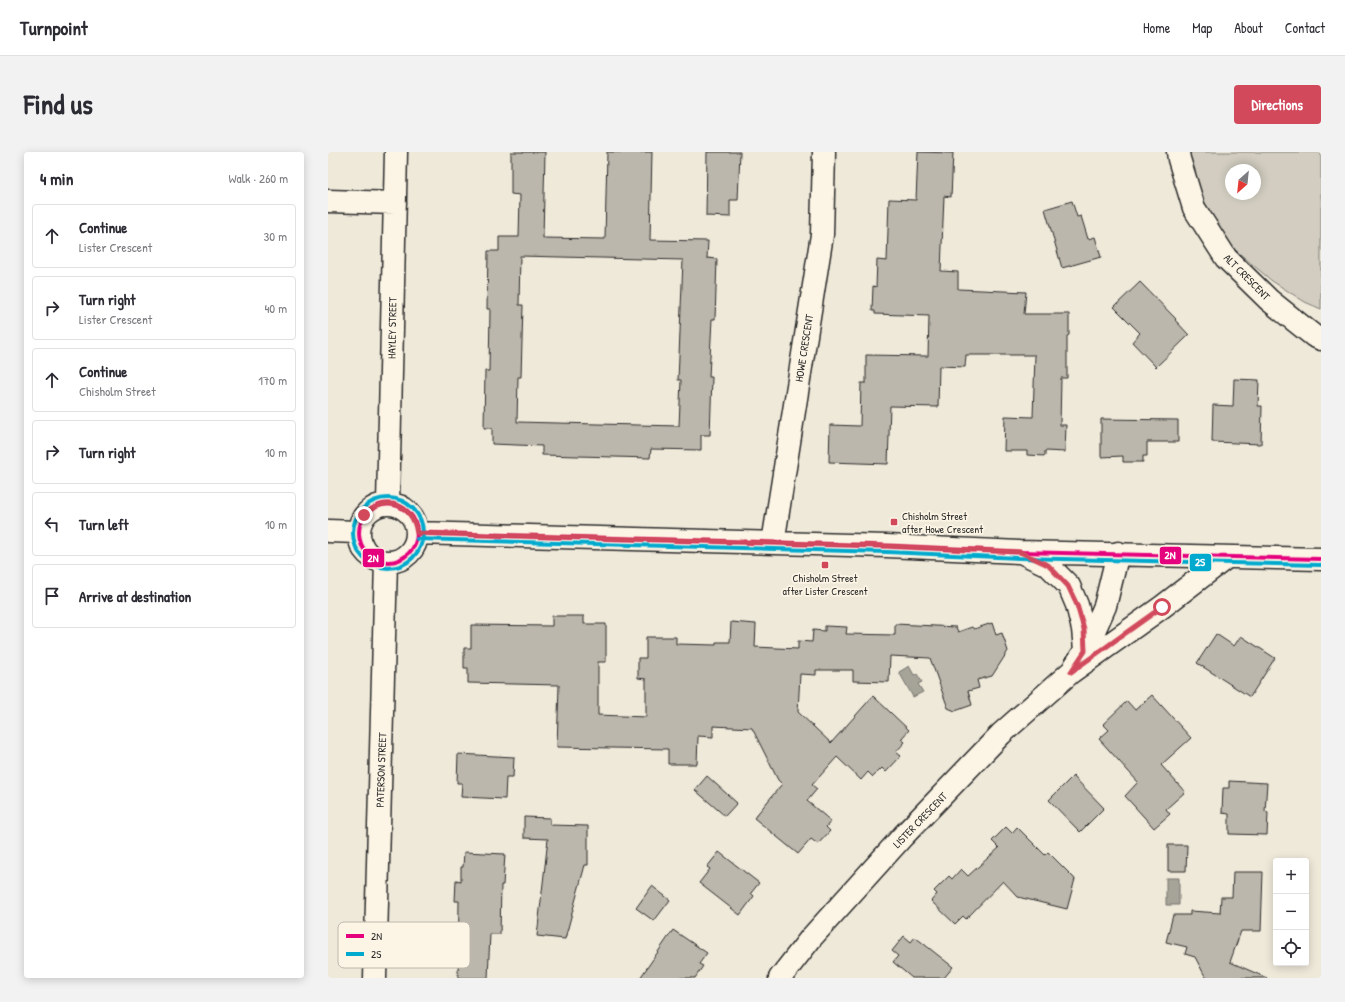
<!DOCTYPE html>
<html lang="en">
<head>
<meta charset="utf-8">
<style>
	:root { --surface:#fff; --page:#f2f2f3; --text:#2b2b33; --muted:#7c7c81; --line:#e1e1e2; --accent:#d1495b }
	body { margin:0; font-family:"Patrick Hand",sans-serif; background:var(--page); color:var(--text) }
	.controls { position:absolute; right:12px; bottom:12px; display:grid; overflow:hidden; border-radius:4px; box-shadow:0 2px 10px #0003 }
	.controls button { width:36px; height:36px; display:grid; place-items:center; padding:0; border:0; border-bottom:1px solid var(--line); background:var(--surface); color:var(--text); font:20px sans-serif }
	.compass { position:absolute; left:897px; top:12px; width:36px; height:36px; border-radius:50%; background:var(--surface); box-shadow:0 2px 10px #0003; rotate:207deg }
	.stop { position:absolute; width:12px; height:12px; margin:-9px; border:3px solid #d1495b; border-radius:50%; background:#fff }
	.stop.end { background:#d1495b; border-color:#fff; box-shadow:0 1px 4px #0008 }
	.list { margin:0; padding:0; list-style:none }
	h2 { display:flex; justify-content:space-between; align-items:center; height:52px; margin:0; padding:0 16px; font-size:17px }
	h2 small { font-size:13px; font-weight:400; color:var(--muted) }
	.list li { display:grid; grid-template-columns:26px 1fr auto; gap:12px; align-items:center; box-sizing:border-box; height:64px; margin:0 8px 8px; padding:0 8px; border:1px solid var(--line); border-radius:4px }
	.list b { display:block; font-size:15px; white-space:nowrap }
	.list p { margin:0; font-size:13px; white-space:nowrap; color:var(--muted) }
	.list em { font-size:13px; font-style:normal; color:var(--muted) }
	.icon { flex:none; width:22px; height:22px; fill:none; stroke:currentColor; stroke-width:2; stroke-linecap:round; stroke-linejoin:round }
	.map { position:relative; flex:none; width:993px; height:826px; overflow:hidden; border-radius:4px }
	header { display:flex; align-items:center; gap:24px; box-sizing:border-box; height:56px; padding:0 20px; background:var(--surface); border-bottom:1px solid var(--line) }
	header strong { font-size:19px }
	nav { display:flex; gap:22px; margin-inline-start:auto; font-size:14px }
	.intro { display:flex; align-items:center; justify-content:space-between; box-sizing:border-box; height:96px; padding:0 24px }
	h1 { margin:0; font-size:28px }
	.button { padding:10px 18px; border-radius:4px; background:var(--accent); color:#fff; font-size:14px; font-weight:700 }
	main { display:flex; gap:24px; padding:0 24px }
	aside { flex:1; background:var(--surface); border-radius:4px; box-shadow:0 2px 10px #0003 }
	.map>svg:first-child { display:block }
	.green { fill:#d2cdc0; stroke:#7e7c76; fill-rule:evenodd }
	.water { fill:#a6a399; stroke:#75736d }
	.building { fill:#bcb7ac; stroke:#2b2b2b; fill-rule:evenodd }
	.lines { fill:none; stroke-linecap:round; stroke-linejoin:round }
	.minor-casing { stroke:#2b2b2b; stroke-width:25 }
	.minor { stroke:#fcf5e5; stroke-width:22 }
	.bus-1-casing { stroke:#fcf5e5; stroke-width:7 }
	.bus-2-casing { stroke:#fcf5e5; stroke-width:7 }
	.bus-1 { stroke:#e5007d; stroke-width:4 }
	.bus-2 { stroke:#00a9ce; stroke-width:4 }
	.route { stroke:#d1495b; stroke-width:5 }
	.poi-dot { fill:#d1495b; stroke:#fcf5e5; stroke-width:1.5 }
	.labels { text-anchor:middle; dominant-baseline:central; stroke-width:3.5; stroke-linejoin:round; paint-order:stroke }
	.street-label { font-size:11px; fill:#2b2b2b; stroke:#fcf5e5 }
	.poi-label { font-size:11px; fill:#2b2b2b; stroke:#fcf5e5; text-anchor:start }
	.key { fill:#fcf5e5; stroke:#bdb8ad; stroke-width:1 }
	.key-label { font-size:11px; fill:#2b2b2b }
	.line-badge { stroke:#fcf5e5; stroke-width:1.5 }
	.badge-label { font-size:11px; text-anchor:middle; font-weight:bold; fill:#fff }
</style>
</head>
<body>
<header>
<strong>Turnpoint</strong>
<nav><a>Home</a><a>Map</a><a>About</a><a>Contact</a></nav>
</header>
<div class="intro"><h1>Find us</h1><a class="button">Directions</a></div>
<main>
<aside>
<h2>4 min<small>Walk · 260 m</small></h2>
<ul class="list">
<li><svg class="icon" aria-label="ahead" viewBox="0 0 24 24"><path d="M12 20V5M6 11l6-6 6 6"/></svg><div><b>Continue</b><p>Lister Crescent</p></div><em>30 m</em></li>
<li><svg class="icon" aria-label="right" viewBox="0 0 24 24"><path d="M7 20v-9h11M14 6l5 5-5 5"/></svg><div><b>Turn right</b><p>Lister Crescent</p></div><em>40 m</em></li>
<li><svg class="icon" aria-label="ahead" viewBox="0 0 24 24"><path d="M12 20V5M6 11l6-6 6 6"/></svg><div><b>Continue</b><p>Chisholm Street</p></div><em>170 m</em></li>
<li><svg class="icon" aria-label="right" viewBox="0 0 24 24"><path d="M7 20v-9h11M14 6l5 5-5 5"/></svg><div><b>Turn right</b></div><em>10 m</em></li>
<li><svg class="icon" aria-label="left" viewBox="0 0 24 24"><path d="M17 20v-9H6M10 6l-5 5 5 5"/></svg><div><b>Turn left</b></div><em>10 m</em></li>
<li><svg class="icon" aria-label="arrive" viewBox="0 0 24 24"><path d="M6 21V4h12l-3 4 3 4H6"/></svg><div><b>Arrive at destination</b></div></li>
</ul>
</aside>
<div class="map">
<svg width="993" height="826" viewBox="0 0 993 826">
	<rect width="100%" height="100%" fill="#efe9da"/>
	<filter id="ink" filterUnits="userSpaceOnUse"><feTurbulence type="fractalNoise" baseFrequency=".025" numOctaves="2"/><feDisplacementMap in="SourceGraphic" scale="8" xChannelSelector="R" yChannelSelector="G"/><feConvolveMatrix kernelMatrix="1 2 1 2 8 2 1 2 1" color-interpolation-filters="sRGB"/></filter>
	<g filter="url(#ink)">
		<path class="green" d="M 856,0 L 993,0 L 993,157 L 977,150 L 944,129 L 905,96 L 874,55 ZM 903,18 L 927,18 L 927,42 L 903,42 Z"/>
		<path class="water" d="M 581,514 L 586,523 L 589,522 L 594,530 L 590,532 L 595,540 L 585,545 L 571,520 Z
			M 838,726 L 851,726 L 851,753 L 838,753 Z"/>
		<path class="building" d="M 183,0 L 217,0 L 215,86 L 277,87 L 279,0 L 324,0 L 322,88 L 380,89 L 379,106 L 389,107 L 387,167 L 384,167 L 381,225 L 384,225 L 382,283 L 373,283 L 373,298 L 323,297 L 322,306 L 214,303 L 214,294 L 164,292 L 164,276 L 156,276 L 157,219 L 161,219 L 162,157 L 159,157 L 160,99 L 171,99 L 171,85 L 191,85 L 192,43 L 183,42 ZM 192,104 L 355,108 L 350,228 L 353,228 L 351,274 L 189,270 L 190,225 L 193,225 L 195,153 L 191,153 Z
			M 379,0 L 412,0 L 410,48 L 402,48 L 402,65 L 378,64 Z
			M 590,0 L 625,1 L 623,45 L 616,44 L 613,119 L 630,120 L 630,137 L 698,140 L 696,162 L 741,162 L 741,183 L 739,184 L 739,226 L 733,226 L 732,273 L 738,273 L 737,300 L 717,299 L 717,304 L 699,303 L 699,299 L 676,299 L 677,264 L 705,265 L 707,203 L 638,203 L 637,215 L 611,214 L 610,255 L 562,254 L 560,312 L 501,310 L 502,273 L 532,274 L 533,231 L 538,231 L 538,203 L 600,204 L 601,164 L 547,162 L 547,159 L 544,159 L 545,134 L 548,135 L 549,108 L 559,109 L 561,47 L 588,48 Z
			M 744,49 L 749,65 L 753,64 L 760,87 L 767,85 L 773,105 L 734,116 L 717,57 Z
			M 812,130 L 848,167 L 847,168 L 861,183 L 828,215 L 804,190 L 812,181 L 786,155 Z
			M 906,227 L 931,228 L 930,254 L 934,254 L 933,292 L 884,290 L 885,253 L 905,254 Z
			M 773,267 L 850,268 L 850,290 L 819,290 L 819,304 L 815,304 L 815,310 L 795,310 L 795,304 L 773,305 Z
			M 224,464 L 256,464 L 256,472 L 278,472 L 278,510 L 270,510 L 270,563 L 318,565 L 318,527 L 310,526 L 310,506 L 318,506 L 318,485 L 348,485 L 348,492 L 388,493 L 388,490 L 402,490 L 403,470 L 428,472 L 427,495 L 470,497 L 470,489 L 484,490 L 485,478 L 497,479 L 497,474 L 519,475 L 518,482 L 567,483 L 567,472 L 628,475 L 630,480 L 644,475 L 646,477 L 664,471 L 668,483 L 674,481 L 680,499 L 664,524 L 649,528 L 651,536 L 640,539 L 644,553 L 627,559 L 620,556 L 602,506 L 562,504 L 561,530 L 525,529 L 525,518 L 488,518 L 488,523 L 472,522 L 470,560 L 503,591 L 545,544 L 581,578 L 573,587 L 577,590 L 568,600 L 573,604 L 558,620 L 554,616 L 545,625 L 540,620 L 533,628 L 509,605 L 484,633 L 489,637 L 479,649 L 503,669 L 498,675 L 502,679 L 490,692 L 483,687 L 470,702 L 426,666 L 454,632 L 450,628 L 424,576 L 385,574 L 385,585 L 370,584 L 369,612 L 340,612 L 340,597 L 229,595 L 231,533 L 140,531 L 140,516 L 136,516 L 136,496 L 143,496 L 143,473 L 224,474 Z
			M 888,482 L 906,494 L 913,484 L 947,506 L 922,545 L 869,511 Z
			M 824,543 L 863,586 L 833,613 L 857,640 L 838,657 L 842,662 L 826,676 L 797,644 L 810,630 L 771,587 L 781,578 L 775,572 L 799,549 L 807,558 Z
			M 130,602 L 186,605 L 185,625 L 178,625 L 177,647 L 133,645 L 134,631 L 129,631 Z
			M 379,624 L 409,651 L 397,664 L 367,638 Z
			M 745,624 L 776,656 L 752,680 L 721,648 Z
			M 901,629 L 939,631 L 937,659 L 940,661 L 939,683 L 901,682 L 901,662 L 894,661 L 895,636 L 901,636 Z
			M 196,665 L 222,666 L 222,673 L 260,674 L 260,713 L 257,713 L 237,787 L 209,784 L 220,687 L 196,686 Z
			M 678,675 L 684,681 L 689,675 L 717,703 L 720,700 L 747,727 L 739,757 L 690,745 L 675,729 L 638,767 L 635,764 L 627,772 L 603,749 L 609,742 L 606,739 L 621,724 L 624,727 L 633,717 L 640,724 L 671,696 L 664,689 Z
			M 840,693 L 859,693 L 858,719 L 840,719 Z
			M 136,700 L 177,702 L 175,733 L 173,733 L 172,782 L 162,782 L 160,826 L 130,826 L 131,749 L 127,749 L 128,728 L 133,729 L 133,715 L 135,715 Z
			M 391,700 L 431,731 L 423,741 L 426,744 L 412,763 L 371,731 L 382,717 L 379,715 Z
			M 905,720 L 935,720 L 933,779 L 913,779 L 902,810 L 939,826 L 878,826 L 867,805 L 857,802 L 859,795 L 838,790 L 845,763 L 862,763 L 862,759 L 892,761 L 893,745 L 904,745 Z
			M 324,734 L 342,748 L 326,769 L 308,756 Z
			M 345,778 L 379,801 L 371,812 L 375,814 L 367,826 L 312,826 Z
			M 576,784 L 583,790 L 587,785 L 625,815 L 616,826 L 584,826 L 565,810 L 570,804 L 564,799 Z"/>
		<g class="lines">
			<g class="minor-casing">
				<path id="minor" d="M 850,0 L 851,7 L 866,56 L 898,106 L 941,148 L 986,184 L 993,187
					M 0,49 L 67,51
					M31 381a29 29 0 1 1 58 0a29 29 0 1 1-58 0Z
					M 60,352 L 68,0
					M 0,379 L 30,380
					M 89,381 L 559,394 L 691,400 L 993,407
					M 445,391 L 494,83 L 496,0
					M 697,402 L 720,413 L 741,434 L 749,453 L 755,477 L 757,498
					M 747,514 L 757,499 L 777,454 L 790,401
					M 47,826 L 58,410
					M 452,826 L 483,786 L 575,684 L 673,582 L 743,520 L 834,455 L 899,405"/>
			</g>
			<use href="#minor" class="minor"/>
			<g class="bus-1-casing">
				<path id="bus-1" d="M31 381a29 29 0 1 1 58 0a29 29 0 1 1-58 0Z
					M 89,381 L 559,394 L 691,400 L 993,407"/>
			</g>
			<g class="bus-2-casing">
				<path id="bus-2" d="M25 381a35 35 0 1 1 70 0a35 35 0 1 1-70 0Z
					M 89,387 L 559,400 L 691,406 L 993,413"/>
			</g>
			<use href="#bus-1" class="bus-1"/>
			<use href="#bus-2" class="bus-2"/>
		</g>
	</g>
	<g class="lines" filter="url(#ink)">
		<path class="route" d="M 36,363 C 58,343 84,351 89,381 L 559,394 L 692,400 L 720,413 L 740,434 L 749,453 L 756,477 L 757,499 L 743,520 L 834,455"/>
	</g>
	<g class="poi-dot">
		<rect x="562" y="366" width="8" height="8" rx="2"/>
		<rect x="493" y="409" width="8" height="8" rx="2"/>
	</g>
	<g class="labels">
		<g class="street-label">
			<text transform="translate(919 125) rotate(45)">ALT CRESCENT</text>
			<text transform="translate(64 176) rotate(-89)">HAYLEY STREET</text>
			<text transform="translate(476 196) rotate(-81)">HOWE CRESCENT</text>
			<text transform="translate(53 618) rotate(-88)">PATERSON STREET</text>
			<text transform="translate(592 668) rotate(-46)">LISTER CRESCENT</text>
		</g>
		<g class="poi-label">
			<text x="574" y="364">Chisholm Street<tspan x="574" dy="13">after Howe Crescent</tspan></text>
			<text x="497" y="426" text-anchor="middle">Chisholm Street<tspan x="497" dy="13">after Lister Crescent</tspan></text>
		</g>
	</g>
	<rect x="10" y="770" width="132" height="46" rx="6" class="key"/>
	<rect x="18" y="782" width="18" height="4" fill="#e5007d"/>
	<rect x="18" y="800" width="18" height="4" fill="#00a9ce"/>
	<g class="key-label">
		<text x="43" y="788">2N</text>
		<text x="43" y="806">2S</text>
	</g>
	<g class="line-badge">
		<rect x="831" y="394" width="23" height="19" rx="4" fill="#e5007d"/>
		<rect x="34" y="396" width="23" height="20" rx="4" fill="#e5007d"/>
		<rect x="861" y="401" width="23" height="19" rx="4" fill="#00a9ce"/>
	</g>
	<g class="badge-label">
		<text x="842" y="407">2N</text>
		<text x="45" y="410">2N</text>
		<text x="872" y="414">2S</text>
	</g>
</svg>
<div class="controls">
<button>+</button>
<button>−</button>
<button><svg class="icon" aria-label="locate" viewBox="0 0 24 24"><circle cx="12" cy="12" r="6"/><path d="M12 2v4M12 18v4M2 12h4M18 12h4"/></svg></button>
</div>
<svg class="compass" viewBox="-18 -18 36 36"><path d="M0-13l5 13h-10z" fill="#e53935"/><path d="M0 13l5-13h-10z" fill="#7c7c81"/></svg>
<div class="stop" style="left:834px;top:455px"></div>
<div class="stop end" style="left:36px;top:363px"></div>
</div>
</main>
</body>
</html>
